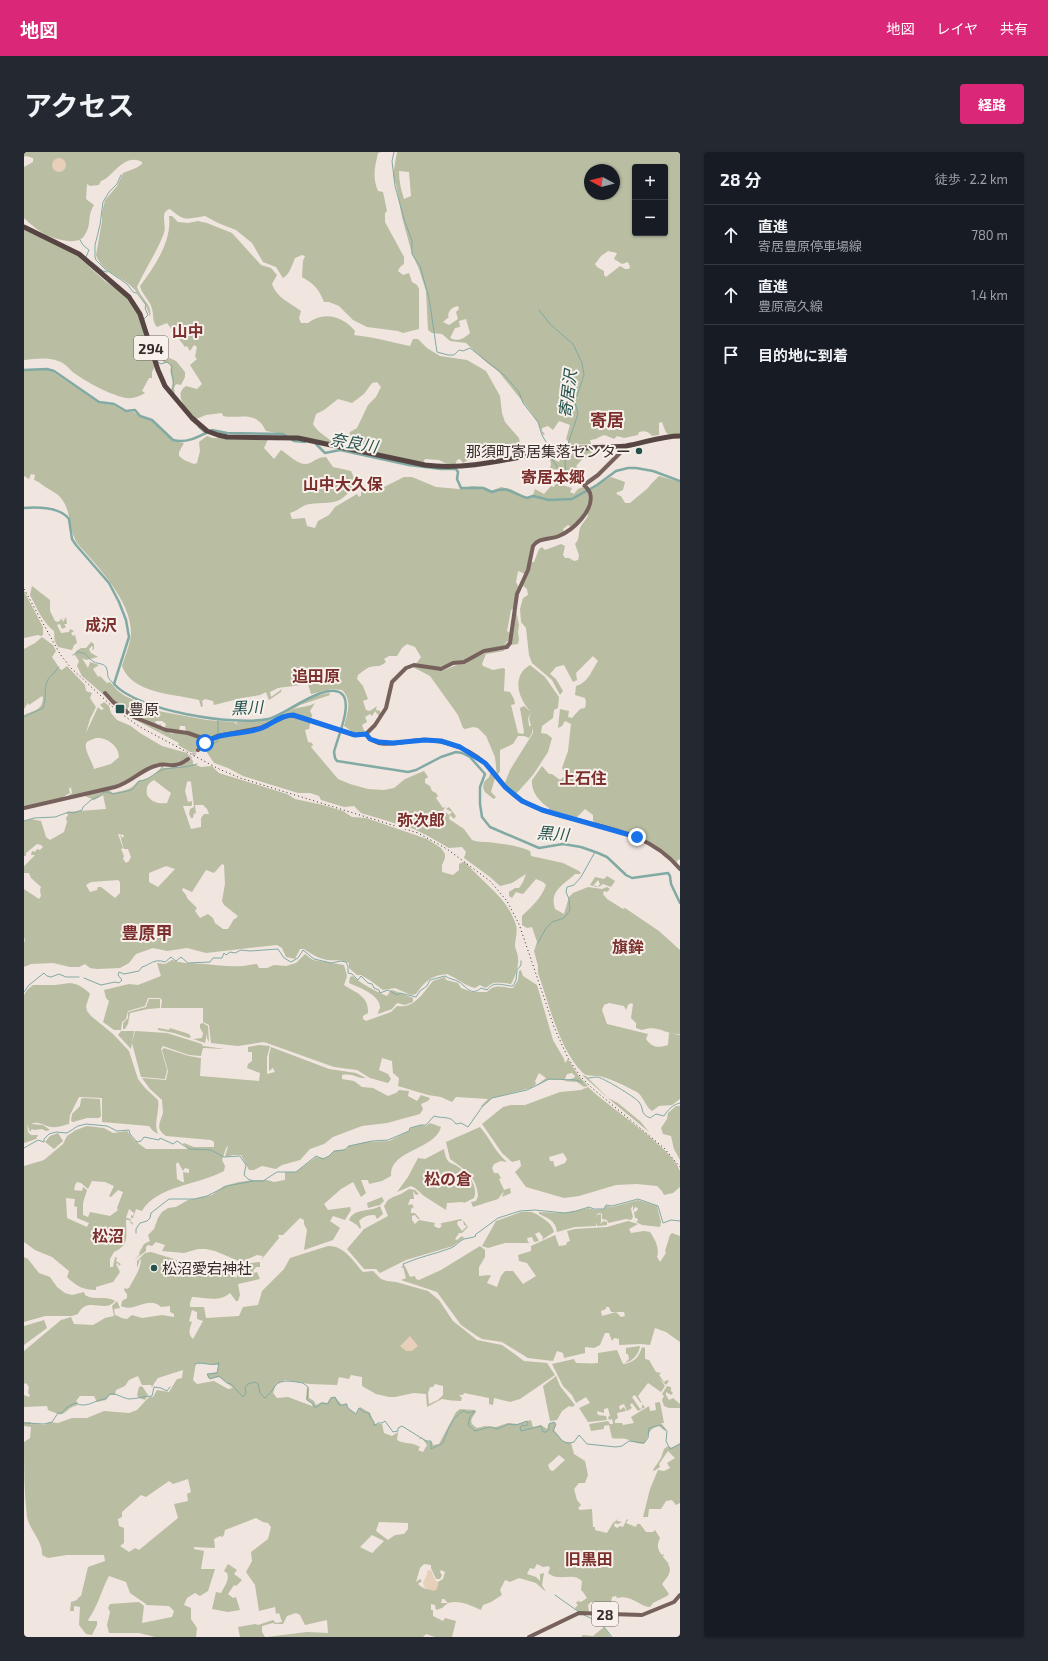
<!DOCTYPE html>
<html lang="ja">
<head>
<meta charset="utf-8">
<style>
	:root { --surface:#171b24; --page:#242831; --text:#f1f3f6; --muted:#9ea1a6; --line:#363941; --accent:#db2777 }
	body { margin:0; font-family:"Exo 2","Noto Sans JP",sans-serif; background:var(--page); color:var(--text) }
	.controls { position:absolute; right:12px; top:12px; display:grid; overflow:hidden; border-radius:4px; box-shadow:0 1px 3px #0004 }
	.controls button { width:36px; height:36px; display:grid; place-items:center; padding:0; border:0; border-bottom:1px solid var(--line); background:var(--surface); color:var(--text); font:20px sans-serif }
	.compass { position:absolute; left:560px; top:12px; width:36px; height:36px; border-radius:50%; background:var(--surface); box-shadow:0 1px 3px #0004; rotate:277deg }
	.stop { position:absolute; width:12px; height:12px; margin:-9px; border:3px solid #1a73e8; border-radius:50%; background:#fff }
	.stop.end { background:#1a73e8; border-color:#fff; box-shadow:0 1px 4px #0008 }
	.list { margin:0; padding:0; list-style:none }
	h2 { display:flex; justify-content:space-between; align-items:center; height:52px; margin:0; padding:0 16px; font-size:17px }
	h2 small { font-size:13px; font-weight:400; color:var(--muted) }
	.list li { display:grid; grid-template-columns:26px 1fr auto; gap:12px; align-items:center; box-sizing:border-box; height:60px; padding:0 16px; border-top:1px solid var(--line) }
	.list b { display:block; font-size:15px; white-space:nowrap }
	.list p { margin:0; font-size:13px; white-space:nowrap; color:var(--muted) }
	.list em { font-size:13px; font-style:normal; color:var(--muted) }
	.icon { flex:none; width:22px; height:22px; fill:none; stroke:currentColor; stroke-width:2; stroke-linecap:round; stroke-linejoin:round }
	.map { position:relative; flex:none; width:656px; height:1485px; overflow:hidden; border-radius:4px }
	header { display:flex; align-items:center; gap:24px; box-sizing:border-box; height:56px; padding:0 20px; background:var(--accent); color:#fff }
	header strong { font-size:19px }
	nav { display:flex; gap:22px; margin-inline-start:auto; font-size:14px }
	.intro { display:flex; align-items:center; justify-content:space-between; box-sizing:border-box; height:96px; padding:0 24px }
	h1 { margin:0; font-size:28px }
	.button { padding:10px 18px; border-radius:4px; background:var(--accent); color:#fff; font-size:14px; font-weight:700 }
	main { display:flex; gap:24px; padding:0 24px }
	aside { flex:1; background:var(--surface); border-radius:4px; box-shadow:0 1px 3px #0004 }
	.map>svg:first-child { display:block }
	.green { fill:#b9bda1; fill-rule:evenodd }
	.sand { fill:#e7cfba }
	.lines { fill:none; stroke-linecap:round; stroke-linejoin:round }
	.stream { stroke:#81aaa4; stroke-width:1 }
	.river { stroke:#81aaa4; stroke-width:2.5 }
	.major-tunnel { stroke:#cbc0bb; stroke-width:4; stroke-dasharray:4 2; stroke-linecap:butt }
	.major { stroke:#76615d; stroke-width:4 }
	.highway { stroke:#564542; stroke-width:5 }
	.rail { stroke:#362c2a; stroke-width:1; stroke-dasharray:1 3; stroke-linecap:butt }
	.route { stroke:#1a73e8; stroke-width:5 }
	.poi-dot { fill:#24534d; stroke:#f8f0eb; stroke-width:1.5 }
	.labels { text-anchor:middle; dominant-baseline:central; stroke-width:4; stroke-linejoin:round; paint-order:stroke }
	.shield { fill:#f8f0eb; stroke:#706764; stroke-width:1 }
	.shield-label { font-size:14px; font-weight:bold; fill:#362c2a }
	.poi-label { font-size:15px; fill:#362c2a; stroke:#f8f0eb; text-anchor:start }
	.neighbourhood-label { font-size:16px; font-weight:bold; fill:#7c302d; stroke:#f8f0eb }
	.water-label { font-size:16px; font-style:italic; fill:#24534d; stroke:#f8f0eb }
	.quarter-label { font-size:17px; font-weight:bold; fill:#7c302d; stroke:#f8f0eb }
</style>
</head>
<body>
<header>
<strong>地図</strong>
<nav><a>地図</a><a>レイヤ</a><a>共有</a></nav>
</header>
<div class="intro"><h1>アクセス</h1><a class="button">経路</a></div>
<main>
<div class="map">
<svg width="656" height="1485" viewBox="0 0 656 1485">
	<rect width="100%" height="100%" fill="#f0e5df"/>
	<path class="green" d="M 0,0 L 357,0 L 354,1 C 351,15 348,25 354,39 L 359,40 L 363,59 L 361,61 L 361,70 L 380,105 L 380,112 L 376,115 L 374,119 L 379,123 L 385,121 L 388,130 L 393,133 L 395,137 L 395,177 L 379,181 L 374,179 L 343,175 L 329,168 L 315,154 L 305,150 L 300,150 C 295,137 290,132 278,125 L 279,109 L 281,104 L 278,103 L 271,106 C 268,113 266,122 259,126 L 252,115 L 239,110 L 228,91 L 212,78 L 194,71 L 181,64 C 162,67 161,70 146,57 C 135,60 143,72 140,81 C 133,100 121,117 113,135 C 116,146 129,152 126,165 C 122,150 114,139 102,130 C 91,123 76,116 72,103 L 78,69 L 78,61 L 81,48 L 93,34 L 99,21 L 112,16 L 118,12 L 118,10 C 100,0 88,26 77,29 L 75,33 L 66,34 L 63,32 L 62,47 L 70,53 C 62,66 69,71 60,84 C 54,94 31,87 22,83 C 15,79 6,72 0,66 L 0,15 L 9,10 L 9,6 L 2,4 L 0,5 Z
		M 373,0 L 656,0 L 656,283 C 641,283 643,283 638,270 L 635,271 L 635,283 L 628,284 C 625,280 621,278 615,280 L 614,283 L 600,286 L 593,284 L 590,287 C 578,282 582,282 572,287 L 566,288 L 567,292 L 547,293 L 542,287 L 546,273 L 535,269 L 529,278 L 524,274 L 518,276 L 518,279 L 521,282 L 519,283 L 514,271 L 507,260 L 475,220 L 462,210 L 442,191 L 426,189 L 418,182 L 408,181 L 404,178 L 402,139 L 395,117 L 388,102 L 378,65 L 372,33 L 369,23 ZM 611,15 L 641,15 L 641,81 L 611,81 ZM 566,18 L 590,18 L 590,42 L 566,42 ZM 375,19 L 385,20 L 387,44 L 380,47 C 377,38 375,29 375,19 ZM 584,99 L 593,101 L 590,107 L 598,112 L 604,110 L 606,115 L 605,117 L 601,117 L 596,114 L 582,125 L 580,123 L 580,119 L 573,115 L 571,112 L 577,104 ZM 434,154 L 435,157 L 432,160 L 434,167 L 425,173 L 419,170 L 425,165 L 424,164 C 425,158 428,155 434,154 ZM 442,167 L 446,181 C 439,187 435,190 426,186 L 431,176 L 436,175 L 435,169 Z
		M 145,64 L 148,64 L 154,70 L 164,71 L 174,69 L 183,71 L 208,81 L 237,113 L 247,116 L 253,123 L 248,132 C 252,145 266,151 277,159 L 275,166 L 277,171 L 284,171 C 299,159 319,164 331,179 L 330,183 C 349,185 367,190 386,194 L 389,187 L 394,187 L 403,196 L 416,204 L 443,208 L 462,219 L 476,244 L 478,261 L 481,270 L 495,286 L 496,292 L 495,300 L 483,298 L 484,293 L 477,293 L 476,298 C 472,298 467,296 462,297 C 454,298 448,307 439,311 L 436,307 L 433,308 L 431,313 L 425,313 L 415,308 L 401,307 L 399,311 L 324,295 L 324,288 L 326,280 L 333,276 L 344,253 L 352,245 L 357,235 L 353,230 L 348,231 L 340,242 L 328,251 L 314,247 L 300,258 L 292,262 L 289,272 C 293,280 302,284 308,290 L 307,291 L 242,279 C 240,276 239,273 237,271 C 227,260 211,267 199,264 L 198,261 L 182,263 L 172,267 C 164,259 148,243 162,234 L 173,237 L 178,232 L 166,213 L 173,207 L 171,205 L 173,195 L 170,193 L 166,199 L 163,194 L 161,195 L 143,171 L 133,175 C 128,169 130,164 128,157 C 126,148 118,143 116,134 C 131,114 148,89 145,64 Z
		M 0,77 L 50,101 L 81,129 L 102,143 L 114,161 L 131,214 L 128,220 L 128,226 L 125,226 L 118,239 L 121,241 C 116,244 109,247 103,246 C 91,245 64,231 53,223 C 46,219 42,211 34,209 C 23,205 11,207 0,208 Z
		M 129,184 L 139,194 L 137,197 L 139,203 L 152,209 L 161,220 L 161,225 L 157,233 L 152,232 L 150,236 L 151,243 L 147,238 C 152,227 144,223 147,215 L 145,211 L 140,211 Z
		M 0,218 L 24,218 L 29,220 L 75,251 L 89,253 L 100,259 L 110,260 L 119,266 L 128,269 L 149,289 L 160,291 L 155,300 L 155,304 L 160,308 L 170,312 L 173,311 L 176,299 L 175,290 L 183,284 L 188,286 L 244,287 L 240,296 L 250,307 L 257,298 C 265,303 277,316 286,311 C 292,308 295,305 302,305 L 309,315 L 327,319 L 332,330 C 328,335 325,341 320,345 C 311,353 296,350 286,352 C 278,353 274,359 266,361 L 268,367 L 281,366 L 283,374 L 291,376 L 294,369 L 305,363 L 311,355 L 333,342 L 335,345 L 337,344 L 337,340 L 343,336 L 360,335 L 380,325 L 388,325 L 412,335 L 435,337 L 448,334 L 460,335 L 467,339 L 477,335 L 486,337 L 503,345 L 509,343 L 511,337 L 520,342 L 527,334 L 530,335 L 532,331 L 548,336 L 546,340 L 550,342 L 554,337 L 559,335 L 564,339 C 566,357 560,365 547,375 L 544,373 L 539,377 L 540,381 L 510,392 L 501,422 L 494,419 L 492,430 L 495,436 L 490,456 L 487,458 L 483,479 L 486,481 L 484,489 L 479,492 L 485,490 L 484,493 L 463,497 L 441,508 L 413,516 L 392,512 L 397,505 L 391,495 L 383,492 L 378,496 L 373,504 L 365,504 L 360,507 L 362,510 C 355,516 353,513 346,515 C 342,516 337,521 334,523 L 333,527 L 339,534 L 344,547 L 339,549 L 342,558 L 346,559 L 353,554 L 352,557 L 353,559 L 355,558 L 357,561 L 355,564 L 351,559 L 348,564 L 346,562 L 341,565 L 343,570 L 338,573 L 341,581 L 332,582 L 320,574 C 323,561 329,549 318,538 L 308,537 L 287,542 L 284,532 L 254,536 L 246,540 L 247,545 L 258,537 L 257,540 L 245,548 L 242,540 L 236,543 L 218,546 L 190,553 L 189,549 L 181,547 L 178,549 L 179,554 L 177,555 L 175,548 C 151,542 108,542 98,514 C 101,504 106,493 107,482 C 108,449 73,414 53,391 C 44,376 48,358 36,345 C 33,341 27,339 23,336 C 18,333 16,330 10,328 L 11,323 L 7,322 L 5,327 L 0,324 Z
		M 572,297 L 567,302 L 565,307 L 560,305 L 553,313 L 552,315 L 560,319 L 559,326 L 556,328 L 551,327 L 551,325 L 545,322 L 543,325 L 536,325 L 537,318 L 526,317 L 527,312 L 525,302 L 529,301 L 531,308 L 535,310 L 540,299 Z
		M 635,324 L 656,330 L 656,708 L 655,707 L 652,711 L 639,699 L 620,688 L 572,671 L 569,669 L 569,663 L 561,657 L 553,665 L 551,665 L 525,658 L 525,656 C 515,649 507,640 508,628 L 518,614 L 525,622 L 528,622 L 536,628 L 542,623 L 538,616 L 544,599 L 547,572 L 541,569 L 538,574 L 534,576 L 536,557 L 545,559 L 544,565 L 548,566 L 556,557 L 561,556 L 562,550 L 561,546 L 551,543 L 552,534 C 564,531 568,518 574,509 L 569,504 L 552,521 L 553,528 L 549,530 L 540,513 L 532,515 L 526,522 L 532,527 L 539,539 L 536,543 L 528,528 L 508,511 L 505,503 L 502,476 L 497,470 L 496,457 L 499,446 L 504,443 L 503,437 L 498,433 L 507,410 L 510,410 L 515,397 L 518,395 L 521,398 L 537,392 L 541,394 L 539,403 L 541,406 L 545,406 L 550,409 L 554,408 L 555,403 L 551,392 C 556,387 554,382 556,376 C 558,371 562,368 564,364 C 563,358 565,345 565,338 L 587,325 L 601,330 L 599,338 L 592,341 L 594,343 L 597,344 L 601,351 L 606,351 L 624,336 L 627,332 Z
		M 8,434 L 26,448 L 26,459 L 31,469 L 34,470 L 40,465 L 38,467 L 39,470 L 42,465 L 43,472 L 40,472 L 42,475 L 38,477 L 36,472 L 33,473 L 37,481 L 45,480 L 46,477 L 50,479 L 47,481 L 49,484 L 51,483 L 53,491 L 50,493 L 48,498 L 34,495 C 29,487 31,487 30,479 C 19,471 13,456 6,443 Z
		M 0,439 L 19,475 L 19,483 L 17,484 L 14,483 L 0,486 Z
		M 494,444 L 492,458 L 495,473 L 494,480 L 495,487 L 494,492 L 487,493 Z
		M 18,485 L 29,493 L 32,499 L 28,505 L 36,517 L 38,518 L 43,514 L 61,533 L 62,539 L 68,541 L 66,546 L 72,555 L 66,567 L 62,581 L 74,555 L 77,558 L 80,557 L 76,553 L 80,550 L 85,554 L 87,561 L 93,568 L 107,574 L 116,581 L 138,594 L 163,601 L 169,609 L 169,612 L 177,615 L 188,614 L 195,621 L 263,642 L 271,647 L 299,653 L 319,659 L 328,665 L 342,666 L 403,687 L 417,696 L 421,702 L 421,706 L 418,713 L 418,720 L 429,723 L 435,718 L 435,712 L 439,710 L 442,711 C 459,731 484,746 492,773 C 494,779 491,788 491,794 C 492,799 494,802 494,807 C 495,813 491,826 487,832 C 477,831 470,828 462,836 L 456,833 L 451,836 C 441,834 433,826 423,822 C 421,822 418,823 416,823 C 404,826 399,832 392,842 L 387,843 L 371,836 L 359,838 L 347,829 L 337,823 L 333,823 L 325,816 L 325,811 C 317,807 311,809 303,808 C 294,806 287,802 280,797 L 276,797 L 271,807 L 262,805 L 258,796 L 253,793 L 182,801 L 163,796 L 143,799 L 129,796 L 112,802 L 105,811 L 96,816 L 73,817 L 66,816 L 61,812 L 55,815 L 46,815 L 29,811 L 7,812 L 0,815 L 0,790 L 1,789 L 0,785 L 0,737 L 15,747 L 17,744 L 16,738 L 17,735 L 7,726 L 5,721 L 0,721 L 0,714 L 11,703 L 7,703 L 8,699 L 11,700 L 13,697 L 16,698 L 19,695 L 17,693 L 13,692 L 2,701 L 2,704 L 0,704 L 0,669 L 7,667 L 17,669 L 22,685 L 26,688 L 40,680 L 43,670 L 42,666 L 44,663 L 42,660 L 82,657 L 79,643 L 70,648 L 61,644 L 44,644 L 48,641 L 47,635 L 45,637 L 46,641 L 37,646 L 0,655 L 0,563 C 10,558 18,559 19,546 L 18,544 L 5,553 L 4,551 L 0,557 L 0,497 L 11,491 ZM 72,586 C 83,585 95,594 95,605 L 87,612 L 70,617 C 69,611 58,595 63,590 C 65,588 70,587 72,586 ZM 161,610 L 155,615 L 140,616 L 138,614 C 133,622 123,628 114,629 C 106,639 100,638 89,641 L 85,638 L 133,611 L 148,613 ZM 130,628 L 147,641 L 143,651 C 135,652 128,651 123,643 C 122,635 123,632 130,628 ZM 165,629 L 167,630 L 170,655 L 166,657 L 165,662 L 167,666 L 169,666 L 170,661 L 172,662 L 171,653 L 179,653 L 183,657 L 185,662 L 180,662 L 177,666 L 177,675 L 167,677 L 159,654 L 167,654 L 168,653 L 168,649 L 164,650 L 161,639 L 163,630 ZM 94,682 L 100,683 L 99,686 L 96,683 C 98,689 98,692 100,697 L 104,697 L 107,705 L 105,709 L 102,711 L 99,707 L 100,704 L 97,697 L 99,696 ZM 198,712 L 200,713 L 201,732 L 198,749 L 200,753 L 214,764 L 211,767 L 210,767 L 204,777 L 199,777 L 191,771 L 189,766 L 184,762 L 176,766 L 171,759 L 173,756 L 163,746 L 162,743 L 158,738 L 159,736 L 168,740 L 182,718 L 190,721 ZM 142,714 L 151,717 L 134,735 L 125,730 L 125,721 ZM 94,728 L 96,730 L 96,741 L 91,746 L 77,735 L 74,735 L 73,738 L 66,740 L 62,733 L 67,730 Z
		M 67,490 L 70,492 L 70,497 L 68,498 L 69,495 L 68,494 L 65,497 L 67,501 L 74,505 L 62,508 L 58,506 L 64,516 L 66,510 L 75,513 L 69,517 L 74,525 L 76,524 L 83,531 L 86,530 L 94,539 L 101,544 L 134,559 L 183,568 L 210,570 L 214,573 L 212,570 L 244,568 L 250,566 L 272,552 L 291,544 L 305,541 L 306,543 L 276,553 L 248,570 L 235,576 L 219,579 L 199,581 L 183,587 L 162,579 L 161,574 L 156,574 L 155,579 L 138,575 L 141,575 L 142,572 L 138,569 L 132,569 L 131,570 L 134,573 L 137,572 L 137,575 C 113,566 99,560 81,540 L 79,542 L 58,524 L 53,514 L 55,509 L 51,503 L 52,499 L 57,496 L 62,496 Z
		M 480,498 L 480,499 L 462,502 L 458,512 L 459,514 L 469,518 L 479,516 L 481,517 L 480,539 L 486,540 L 490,547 L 491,552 L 487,553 L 494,581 L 499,582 L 500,580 L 496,556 L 500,554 L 507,560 L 504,566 L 505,574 L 507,574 L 505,566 L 507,560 C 494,547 487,524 506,513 L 521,525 L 535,545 L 534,556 L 530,558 L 529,566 L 518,574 L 517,581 L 523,582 L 528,586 L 524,600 L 509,623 L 491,643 L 480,633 L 486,618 L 509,581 L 508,575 L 508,581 L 505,586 L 500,584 L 494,584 L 489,592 L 476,598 L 476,619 L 473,624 L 471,605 L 462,584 L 454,576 L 449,575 L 441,577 L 439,576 L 434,563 L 406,524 L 387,514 L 418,519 L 464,500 Z
		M 291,551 L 286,559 L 288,563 L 285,577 L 281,578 L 284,590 L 288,591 L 289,593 L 287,595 L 314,627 L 326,632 L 344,637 L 360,638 L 370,636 L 381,627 L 400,619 L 404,625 L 401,627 L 401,631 L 406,634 L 408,639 L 412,641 L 414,644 L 412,646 L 419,656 L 422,655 L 419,658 L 421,661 L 422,660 L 425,663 L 428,660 L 422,657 L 425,655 L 432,664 L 430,667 L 426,663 L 425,667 L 440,677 L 448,688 C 453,690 458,690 464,690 C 478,692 493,693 506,699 L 507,704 L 539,711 L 555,719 L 557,721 L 556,722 L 551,722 C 540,733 525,738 531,757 L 540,762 L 545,745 L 549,741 L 564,735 L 578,737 L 583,735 L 586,737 L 583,740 L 580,739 L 579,742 L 583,747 L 599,757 L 601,756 L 635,779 L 656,798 L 656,882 C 642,883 634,872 618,878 L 612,876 L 612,871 L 607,866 L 609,852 L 607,851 L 604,853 L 602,858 L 600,854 L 585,851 L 580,853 L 578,858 L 583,872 L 624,882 L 622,887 C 628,896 635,896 644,893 L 645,881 L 656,883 L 656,947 L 648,953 L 635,954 L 628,959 C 621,954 620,945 613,940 C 603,935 584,925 574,924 C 569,923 563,925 559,921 C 536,899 525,852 514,821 L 514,814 L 510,799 L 513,790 L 508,775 L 503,776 L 498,773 L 498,764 C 508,754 517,747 522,733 L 519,730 L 512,727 L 499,742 L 492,740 L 488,746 L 485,744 L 485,740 L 491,736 L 495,736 L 499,730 L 502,722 L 488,731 L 476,734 L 466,725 L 440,706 L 442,700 L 438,695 L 425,696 L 404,684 L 390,677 L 337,661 L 330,654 L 320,655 L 297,648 L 295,644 L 286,641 L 274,641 L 219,624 L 204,616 L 190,611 L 182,599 L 177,597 L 188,588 L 227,580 L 261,565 C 266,553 282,557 291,551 Z
		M 106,565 L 146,581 L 149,582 L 150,580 L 161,581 L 181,588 L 173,600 L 166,600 L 154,593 L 155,591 Z
		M 467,620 L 471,626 L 467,640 L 472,645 L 470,647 C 463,641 457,640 460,630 L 465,625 Z
		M 583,724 L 591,729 L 587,735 L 579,732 L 575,735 L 571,735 L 570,733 L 574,735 L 576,732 L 574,728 L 569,734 L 566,733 L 571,725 L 580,727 Z
		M 281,802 L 289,808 L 320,813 L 323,824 L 320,833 C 332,841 345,844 344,861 L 339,864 L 339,867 L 342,869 L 367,860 L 373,854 C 390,857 399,841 409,829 L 421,825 L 422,828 L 434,831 L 437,836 L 448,840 L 463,840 C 472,831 479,836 489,836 L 494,828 L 495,819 L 497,818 L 499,824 L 513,833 L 529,888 L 540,907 L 541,911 L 544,907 L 554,923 L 564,934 L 560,935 L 553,930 L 539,929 L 550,926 L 551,924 L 548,921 L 543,922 L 541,927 L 523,928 L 509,936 L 522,926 L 515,921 L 511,929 L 512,932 L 507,936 L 468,946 L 458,955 L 457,954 L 464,947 L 432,945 L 428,950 L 417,945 L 404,943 L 374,934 L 375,926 L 369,921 L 368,909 L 358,906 L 355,918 L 364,922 L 367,927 L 364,931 L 346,926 L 333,918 L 310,915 L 240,890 L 214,894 L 187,891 L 185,873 L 179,870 L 179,856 L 137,856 L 138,848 L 136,846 L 124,846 L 121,854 L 104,859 L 102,867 L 98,870 L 97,878 L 90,878 L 79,870 L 85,849 L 82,846 L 80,838 L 105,832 L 114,833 L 137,824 L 133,811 L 141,812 L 148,808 C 159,812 169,811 181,812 C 193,813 205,815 218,814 C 223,814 227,812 233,812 L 235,816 L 243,816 L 250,813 L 262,814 L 272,811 Z
		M 329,824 C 334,830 355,841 363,844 L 367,838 C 374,839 382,844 389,846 L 389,850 L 381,853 L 373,851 L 368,857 L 354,862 C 354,860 355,858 356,856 C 357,843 334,835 325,831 L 326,825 Z
		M 46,831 C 54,832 61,836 66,842 L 62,854 L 63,859 L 67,864 L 89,882 L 105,899 L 114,927 L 121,936 L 134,948 C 136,960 129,970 134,982 L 129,979 L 125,974 L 78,970 L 78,946 L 55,945 L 46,963 L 45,972 C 40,973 33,976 28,975 C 21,975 15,968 7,972 L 19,973 L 26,978 L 22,979 L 18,977 L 10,978 L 8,977 L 6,980 L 3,972 L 4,980 L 7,983 L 14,983 L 12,987 L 0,991 L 0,843 L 3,838 L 9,833 L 31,833 Z
		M 125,847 L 136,847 L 136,856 L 124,857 L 106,861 L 104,872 L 101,877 L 99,877 L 99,871 L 104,866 L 104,860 L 122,855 Z
		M 179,871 L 184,874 L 185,890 L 183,886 L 183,881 L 181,891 L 169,887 L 178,886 L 179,881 L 176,876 L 176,872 Z
		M 134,876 L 145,878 L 146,876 L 165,882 L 167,885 L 165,886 L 150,881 L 134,878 Z
		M 97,879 L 110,879 L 107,897 L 94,883 Z
		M 111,879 L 143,881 L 178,892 L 179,894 L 201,897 L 179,896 L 177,904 L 165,903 L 139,894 L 137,897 L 143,918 L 141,927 L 117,925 L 108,891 Z
		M 235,893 L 246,894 L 243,905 L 243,922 L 251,920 L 249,916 L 245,919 L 245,903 L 247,895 L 305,917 L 332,921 L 342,926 C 333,927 330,921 318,923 L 318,927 L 330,929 L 338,935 L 349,936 L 364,944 L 372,941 L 375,938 L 385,939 L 384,944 L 393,949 L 397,943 L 406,946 L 404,949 L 397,952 L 399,957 L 396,962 L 363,971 L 338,974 L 330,977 L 309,985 L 300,992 L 286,997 L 276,1008 L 258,1013 L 252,1017 L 238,1014 L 230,1018 L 225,1018 L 217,1003 L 209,1003 L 201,1005 L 204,994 L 202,996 L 198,1008 L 201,1014 L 200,1019 C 174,1033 132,1034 118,1059 L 112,1057 L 109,1066 L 107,1066 L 107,1063 L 109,1064 L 110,1061 L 105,1057 L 102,1066 L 107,1067 L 106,1069 L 109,1071 L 108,1073 L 105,1068 L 102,1068 C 102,1083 106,1093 90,1100 L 86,1107 L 86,1115 L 89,1115 L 91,1105 L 93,1106 L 92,1109 L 97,1112 L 95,1114 L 94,1111 L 92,1112 L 96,1120 L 89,1130 L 72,1135 L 72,1138 C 59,1138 52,1134 43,1125 L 45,1119 L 28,1105 L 11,1098 L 0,1090 L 0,1014 L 20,1008 L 39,992 L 43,984 L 52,978 L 63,974 L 80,976 L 89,981 L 103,979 L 110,988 L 122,997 L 163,997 L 164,996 L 159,992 L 160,991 L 170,995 L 190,995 L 190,990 L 187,988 L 142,984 C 131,977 136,971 139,961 C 139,957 138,952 138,948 L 126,937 L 118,926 L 142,928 L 144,919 L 138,898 L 140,896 L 165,904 L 177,906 L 176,924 L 235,929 L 236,921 L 223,916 L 224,912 L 228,909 L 228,900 L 224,900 L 224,895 ZM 154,1010 L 159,1019 L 161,1016 L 165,1017 L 165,1021 L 159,1020 L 160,1030 L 158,1030 L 153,1027 L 152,1012 ZM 68,1029 L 81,1030 L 90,1034 L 85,1044 L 87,1045 L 94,1038 L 99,1040 L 93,1056 L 94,1058 L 86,1064 L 66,1060 L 64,1065 L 59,1063 L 59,1051 L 63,1038 L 59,1035 L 58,1039 L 50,1038 L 51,1033 L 53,1030 L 57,1031 L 64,1037 ZM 42,1046 L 51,1047 L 50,1054 L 53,1055 L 53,1066 L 65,1071 L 63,1075 L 43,1066 Z
		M 558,923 L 562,924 L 584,946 L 594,951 L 617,970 L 625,980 L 585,947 Z
		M 564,935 C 583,954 650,997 656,1019 C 656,1023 656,1030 656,1035 L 649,1041 L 640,1043 L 638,1039 L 633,1034 L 613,1032 L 592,1033 L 555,1044 L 540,1046 L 502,1035 L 491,1020 L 497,1014 L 496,1008 L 488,1010 L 478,1001 L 458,972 L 479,955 L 487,953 L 501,953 L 536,940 L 557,938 ZM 539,1001 L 543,1007 L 541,1011 L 531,1015 L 529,1009 L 526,1009 L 525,1005 Z
		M 59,946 L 76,947 L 77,964 L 75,966 L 63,966 L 49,970 L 47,969 L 48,962 L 56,954 L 57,947 Z
		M 652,954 L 656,954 L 656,1008 L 650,997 L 647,984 L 639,982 L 637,976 L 643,967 L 644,961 Z
		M 406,971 L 417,975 C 411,998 365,998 367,1024 L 358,1029 L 345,1032 L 344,1028 L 337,1028 L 342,1041 L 337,1045 L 329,1030 L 317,1037 L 300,1052 L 304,1058 L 326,1055 L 327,1058 L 321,1068 L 309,1064 L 306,1069 L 316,1076 L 309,1088 L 280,1098 L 283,1078 L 280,1072 L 280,1068 L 276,1066 L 259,1083 L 254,1083 L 255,1086 L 237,1108 L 239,1104 L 233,1103 L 217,1110 L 191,1099 L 182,1097 L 174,1097 L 160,1101 L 138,1099 L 141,1093 L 132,1090 L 128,1094 L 124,1093 L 122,1095 L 122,1099 L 110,1108 L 116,1102 L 115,1101 L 120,1092 L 126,1089 L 124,1083 L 130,1077 L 134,1066 L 138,1060 L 144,1056 L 152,1055 L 164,1048 L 188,1043 L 200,1034 L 215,1030 L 231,1028 L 243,1028 L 250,1030 L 261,1028 L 261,1020 L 272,1020 L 292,1005 C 304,1007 302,1006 310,999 L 323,997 L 324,994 L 341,990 L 365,989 L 385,979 L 387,976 L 397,973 L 402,974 Z
		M 456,975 C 466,986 471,1000 483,1010 L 477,1009 L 470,1012 L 468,1016 L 470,1021 L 474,1021 L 477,1026 L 475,1027 L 480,1038 L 486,1036 L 487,1041 L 478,1045 L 480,1039 L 474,1047 L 449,1055 L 447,1050 L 452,1049 L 454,1044 C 453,1025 440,1017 426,1007 L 422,990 Z
		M 34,981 L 39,989 L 30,997 L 21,990 L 26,984 Z
		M 420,997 C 421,1001 421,1005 424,1009 C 427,1012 430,1012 433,1014 C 443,1020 455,1034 450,1046 L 440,1051 L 439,1050 L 423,1051 L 422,1058 L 400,1044 L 391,1036 L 387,1034 L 373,1040 L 384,1025 L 394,1006 L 401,1007 Z
		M 385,1037 L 391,1038 L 395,1042 L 392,1043 L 389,1039 L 390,1047 L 386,1047 L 384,1053 L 390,1052 L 388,1053 L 390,1055 L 387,1057 L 387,1061 L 391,1061 L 396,1067 L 394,1067 L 391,1063 L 388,1064 L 388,1068 L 391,1072 L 395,1068 L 411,1071 L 410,1074 L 414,1076 L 416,1076 L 418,1073 L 416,1072 L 418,1071 L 437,1067 L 438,1069 L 434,1069 L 433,1072 L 438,1079 L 443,1074 L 440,1073 L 439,1068 L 444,1075 L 438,1081 L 435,1081 L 431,1087 L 433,1088 L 438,1084 L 440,1086 L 429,1094 L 382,1108 L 356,1121 L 352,1117 L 340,1117 L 323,1097 L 340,1077 L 364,1064 L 360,1054 L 364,1048 L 369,1045 L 377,1042 Z
		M 358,1045 L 360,1049 L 356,1053 L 344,1056 L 343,1051 Z
		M 614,1048 L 633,1054 L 637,1070 L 636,1075 L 618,1073 L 612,1070 L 614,1069 L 613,1066 L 611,1066 L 610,1060 L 613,1059 L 614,1056 L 611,1055 L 609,1059 L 609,1053 L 607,1057 L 609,1065 L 607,1068 L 602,1067 L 584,1071 L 583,1068 L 578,1067 L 578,1062 L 576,1061 L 573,1062 L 572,1069 L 573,1063 L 577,1062 L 577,1070 L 576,1072 L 580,1069 L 583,1070 L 583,1073 L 573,1074 L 572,1070 L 572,1074 L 551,1075 L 533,1080 C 532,1069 524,1066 515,1062 L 515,1060 C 536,1061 544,1062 564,1056 L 571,1058 L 580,1057 L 582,1054 L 588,1055 Z
		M 356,1054 L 359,1062 L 353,1067 L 351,1063 C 344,1063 340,1064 335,1069 L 337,1075 L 336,1077 L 333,1073 L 325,1068 C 331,1055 345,1061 356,1054 Z
		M 497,1060 C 500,1060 507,1059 510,1061 C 518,1065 528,1071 530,1080 L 518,1088 L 519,1085 L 515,1080 L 511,1082 L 515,1089 L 510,1090 L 508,1085 L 503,1086 L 504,1090 L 506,1091 L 481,1091 L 464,1096 L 458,1094 L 472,1069 Z
		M 604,1069 L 614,1072 L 605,1077 L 607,1081 L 620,1079 L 626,1080 C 631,1087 636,1097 633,1105 L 636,1110 L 642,1101 L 641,1099 L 646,1083 L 648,1081 L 656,1084 L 656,1190 L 642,1180 L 631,1176 L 626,1193 L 617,1192 L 595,1193 L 595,1187 L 590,1186 L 588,1189 L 585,1181 L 581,1181 L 576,1193 L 570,1196 L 561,1195 L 561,1201 L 540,1206 L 539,1201 L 533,1199 L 529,1209 L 504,1206 L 478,1190 L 458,1187 L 453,1184 L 437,1173 L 413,1140 L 377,1128 L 382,1126 L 379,1115 L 381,1114 L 386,1125 L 391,1124 L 392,1127 L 395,1128 L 417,1118 L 456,1094 L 461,1098 L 461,1105 L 455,1115 L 455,1124 L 467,1123 L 463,1131 L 473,1135 L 477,1124 L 481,1119 L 489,1119 L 499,1132 L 512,1124 L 503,1111 L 495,1109 L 494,1103 L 507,1099 L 507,1094 L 531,1083 L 535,1094 L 542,1093 L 543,1090 L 546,1089 L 543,1079 L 551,1077 L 583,1075 ZM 582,1155 L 585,1155 L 587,1160 L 600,1160 L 601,1164 L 597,1165 L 592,1160 L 578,1164 L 577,1159 L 582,1157 Z
		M 304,1094 C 320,1093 330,1110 339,1120 L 349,1119 L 357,1127 L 363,1129 L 372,1130 L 404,1139 L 415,1148 L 429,1169 L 453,1188 L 478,1193 L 500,1209 L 523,1211 L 531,1223 L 496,1247 L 486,1250 L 470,1246 L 469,1253 L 465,1252 L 465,1246 L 440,1241 L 439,1243 L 435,1243 L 438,1246 L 437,1249 C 431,1249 424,1248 418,1247 L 403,1255 L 402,1242 L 390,1241 L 371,1245 L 365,1245 L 352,1242 L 338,1234 L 338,1225 L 327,1223 L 325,1227 L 315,1225 L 313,1233 L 285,1232 L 261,1228 L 252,1232 L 249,1241 L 253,1246 L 264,1245 L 288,1254 L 289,1252 L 282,1247 L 283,1236 L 285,1236 L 285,1246 L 290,1249 L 292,1253 L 298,1250 L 303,1251 L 307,1245 L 311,1245 L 318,1253 L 323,1251 L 324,1256 L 332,1262 L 336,1255 L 346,1261 L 351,1272 L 358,1272 L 360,1281 L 368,1284 L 374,1280 L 373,1288 C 381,1293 386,1289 396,1295 L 394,1298 L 399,1300 L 403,1293 L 398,1286 L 394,1288 L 397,1285 L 403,1289 L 408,1290 L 409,1293 L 415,1292 L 432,1260 L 436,1257 L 451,1258 L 452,1260 C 447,1267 444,1271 453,1276 L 461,1274 L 472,1275 L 484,1271 L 494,1272 L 507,1268 L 509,1275 L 517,1273 L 523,1277 L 525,1271 L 531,1270 L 532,1273 L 530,1278 L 539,1289 L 547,1291 L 550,1302 L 561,1309 L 564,1323 L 561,1331 L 555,1331 L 550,1337 L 553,1348 L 557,1353 L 554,1356 L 556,1358 L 568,1357 L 569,1375 L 571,1375 L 571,1378 L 583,1381 L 589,1371 L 593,1368 L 595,1364 L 593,1369 L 598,1370 L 594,1372 L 591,1371 L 590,1374 L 593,1376 L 596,1374 L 599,1375 L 603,1367 L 604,1368 L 602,1371 L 612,1375 L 613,1372 L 616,1372 L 622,1380 L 629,1380 L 631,1378 L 636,1386 C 633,1392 633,1398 638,1403 L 640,1402 L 639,1405 L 645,1412 L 644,1412 C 649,1419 643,1426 638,1432 L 645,1442 L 643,1444 L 629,1451 L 626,1455 C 614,1454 608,1442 593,1446 L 592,1444 L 588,1445 L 587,1451 L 577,1452 L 576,1450 L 567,1450 L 564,1453 L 565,1460 L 554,1460 L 551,1456 L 554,1453 L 552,1451 L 554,1449 L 557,1450 L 563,1446 L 559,1440 L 557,1438 L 558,1429 C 548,1419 537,1431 524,1421 L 526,1416 L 525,1414 L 519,1415 L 513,1412 L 510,1417 L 506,1416 L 503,1422 L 512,1425 L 516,1429 L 516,1422 L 520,1421 L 518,1433 L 522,1440 L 512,1431 L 495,1426 L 486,1430 L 481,1428 L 476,1438 L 478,1443 L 467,1450 L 459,1453 L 457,1458 C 445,1453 437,1448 424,1451 L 420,1447 L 418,1447 L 417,1451 L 424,1451 L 418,1456 L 412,1458 L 411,1453 L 407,1452 L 407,1458 L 409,1458 L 409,1464 L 419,1469 L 421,1466 L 432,1469 L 428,1485 L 411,1485 L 402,1482 L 399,1485 L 243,1485 L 283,1480 L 304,1481 L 303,1468 L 281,1473 L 276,1463 L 272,1461 L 263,1464 L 259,1472 L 251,1472 L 249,1471 L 238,1474 L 238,1480 L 241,1485 L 216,1485 L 214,1475 L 231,1472 L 234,1473 L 249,1468 L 252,1471 L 258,1470 L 255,1461 L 252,1462 L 251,1455 L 235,1459 L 231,1433 L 222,1420 L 228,1409 L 227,1400 L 244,1387 L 247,1375 L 244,1371 L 239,1370 L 232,1366 L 201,1378 L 200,1383 L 198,1385 L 196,1384 L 190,1387 L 191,1396 L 170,1395 L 170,1397 L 180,1399 L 177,1417 L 191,1417 L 184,1439 L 176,1444 L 171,1441 L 163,1446 L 160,1453 L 167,1456 L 167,1467 L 173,1476 L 172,1485 L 131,1485 L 115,1481 L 85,1481 L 83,1473 L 86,1460 L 84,1456 L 86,1452 L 115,1450 L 120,1454 L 118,1471 L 148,1465 L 150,1459 L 145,1454 L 122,1453 L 122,1452 L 106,1441 L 102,1430 L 85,1424 C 77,1439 74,1454 64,1468 L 65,1469 L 73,1469 L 73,1473 L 68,1483 L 62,1482 L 55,1473 L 56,1455 L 50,1454 L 50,1459 L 46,1459 L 47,1450 L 53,1448 L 54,1446 L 57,1444 L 64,1415 L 81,1409 L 80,1403 L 43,1403 L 24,1406 L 18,1403 C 19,1389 6,1379 3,1365 C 0,1340 0,1315 0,1290 L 6,1286 L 7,1275 L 0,1274 L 0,1270 L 7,1270 L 7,1273 L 8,1271 L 20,1273 L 26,1270 L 34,1271 L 48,1266 L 63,1266 L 80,1259 L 105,1261 L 113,1258 L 125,1245 L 129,1245 L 133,1238 L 145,1240 L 153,1227 L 158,1226 L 159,1218 L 134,1226 L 131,1230 L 128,1235 L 127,1233 L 118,1233 L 114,1224 L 105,1228 L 101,1234 L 92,1238 L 91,1243 L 86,1243 L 82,1248 L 73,1250 L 70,1244 L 56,1244 L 52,1249 L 54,1251 L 52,1254 C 45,1254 41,1264 34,1262 C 31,1261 27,1259 24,1258 L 23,1254 L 0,1255 L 0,1243 L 5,1245 L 6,1243 L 4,1241 L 5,1235 L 2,1231 L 0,1232 L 0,1199 L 37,1168 L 47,1165 L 50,1172 L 69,1173 L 81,1166 L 90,1164 L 88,1154 L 93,1149 L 96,1156 L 90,1157 L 91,1163 C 95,1164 98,1167 103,1167 L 108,1163 L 118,1166 L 138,1163 L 150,1165 L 150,1162 L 146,1160 L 146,1154 L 137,1155 C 125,1143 110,1161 97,1154 L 98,1149 L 103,1146 L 103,1142 L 100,1138 L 101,1136 L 103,1137 L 105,1136 C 110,1126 116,1119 117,1108 L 116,1107 L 113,1116 L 113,1109 L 121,1101 L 127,1100 L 153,1108 L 161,1114 L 167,1117 L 185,1112 L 198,1115 L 199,1119 L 212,1126 L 214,1122 L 218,1123 L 222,1119 L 216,1112 L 236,1110 L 236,1115 L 232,1115 L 229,1119 L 230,1121 L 233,1120 L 236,1127 L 214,1132 L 216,1143 L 214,1149 L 212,1149 L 206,1141 C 195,1151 181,1145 168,1145 L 166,1151 L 166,1155 L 180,1155 L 182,1166 L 215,1164 L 219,1155 L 234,1153 L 238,1139 L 260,1117 L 266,1106 ZM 168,1158 L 173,1160 L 173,1167 L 179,1169 L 169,1187 C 163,1182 166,1176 168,1170 L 165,1169 ZM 172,1211 L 195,1213 L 193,1220 L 183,1222 L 184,1226 L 187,1227 L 195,1225 L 209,1236 L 204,1237 L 190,1229 L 173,1232 L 169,1228 ZM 411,1232 L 419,1234 L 419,1243 L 414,1248 L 405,1252 L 404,1241 L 406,1235 L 409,1235 ZM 535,1303 L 541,1308 L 529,1319 L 526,1318 L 524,1313 ZM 164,1327 L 167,1340 L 163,1342 L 164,1349 L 150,1352 L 154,1366 L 115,1398 L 111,1396 L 105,1400 L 96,1394 L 100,1391 L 100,1376 L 95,1374 L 94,1367 L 98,1365 L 98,1360 L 117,1343 L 122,1345 L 145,1329 L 149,1332 ZM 355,1370 L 384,1371 L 384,1377 L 380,1382 L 371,1383 L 364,1388 L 352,1379 ZM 348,1383 L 360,1389 L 348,1401 L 336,1395 ZM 400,1412 L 407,1413 L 407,1416 L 412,1427 L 416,1427 L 418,1423 L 416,1420 L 417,1418 L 421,1420 L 419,1427 L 414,1430 L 413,1436 C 405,1438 400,1438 394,1432 L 398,1429 L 396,1427 L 392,1430 L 396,1416 Z
		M 0,1105 L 4,1107 L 15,1121 L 26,1125 L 33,1135 L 41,1141 L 48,1143 L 60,1140 L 61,1143 C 70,1149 82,1143 91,1149 C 81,1162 63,1143 54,1162 L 48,1164 L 21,1164 L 0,1170 Z
		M 20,1168 L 23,1176 L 0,1193 L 0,1174 Z
		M 616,1194 C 615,1202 609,1209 601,1211 L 605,1207 L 604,1202 L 602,1202 L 602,1196 Z
		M 618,1195 L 621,1196 L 621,1207 L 625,1208 L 632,1220 L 637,1221 L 635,1223 L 640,1230 L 643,1228 L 645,1229 L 642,1233 L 635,1226 L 641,1234 L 637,1240 L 624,1231 L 614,1244 L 618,1251 L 616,1250 L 611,1243 L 608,1245 L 616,1257 L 618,1256 L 618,1252 L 621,1255 L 614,1259 L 608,1251 L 606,1253 L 608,1256 L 603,1259 L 600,1252 L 595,1254 L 596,1258 L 600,1255 L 602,1259 L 593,1261 L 594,1266 L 591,1268 L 591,1271 L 598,1271 L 599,1273 L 610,1271 L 607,1265 L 625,1254 L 626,1259 L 632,1258 L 631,1251 L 636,1250 L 640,1271 L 637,1271 L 642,1277 L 641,1279 L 635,1274 C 623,1277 626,1283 620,1292 C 613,1292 608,1289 602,1287 C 597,1286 593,1287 588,1286 L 585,1273 L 580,1274 L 580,1277 L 567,1279 L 565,1272 L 584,1269 L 586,1272 L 589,1272 L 588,1267 L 585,1268 L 584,1265 L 586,1264 L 584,1256 L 580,1257 L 580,1261 L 573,1259 L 574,1263 L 582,1264 L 583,1268 L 564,1270 L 555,1256 L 566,1251 L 562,1245 L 552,1251 L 548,1243 L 539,1234 L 528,1212 L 550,1207 L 552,1211 C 560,1211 566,1212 574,1211 L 574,1201 L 593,1198 L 599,1212 C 610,1211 615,1205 618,1195 Z
		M 532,1224 L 536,1234 L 551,1253 L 548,1255 L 545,1254 L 538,1259 L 533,1268 L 526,1269 L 519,1234 Z
		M 118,1234 L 124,1243 L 121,1248 L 115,1246 L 113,1243 L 115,1235 Z
		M 643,1234 L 647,1235 L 647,1239 L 649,1241 L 647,1243 L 642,1240 L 642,1243 L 645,1248 L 649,1246 L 656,1252 L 656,1256 L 645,1256 L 640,1254 L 638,1248 L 640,1244 L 638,1242 Z
		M 656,1291 L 656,1351 L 652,1353 L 648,1348 L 642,1349 L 637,1357 L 625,1357 L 624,1365 L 619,1365 L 626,1337 L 634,1318 L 640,1319 L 646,1316 L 643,1311 L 651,1306 L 644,1299 L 635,1312 L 636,1315 L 630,1319 L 629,1318 L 637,1306 L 640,1297 L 644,1294 L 648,1296 Z
		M 204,1412 L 213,1418 L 210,1422 L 218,1428 L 212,1434 L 210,1433 L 204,1442 L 209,1446 L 212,1445 L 216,1458 L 204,1460 L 188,1457 L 192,1440 L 197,1441 C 200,1435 206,1428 203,1421 L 200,1419 Z
		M 580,1475 L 587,1485 L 557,1485 L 559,1483 L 569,1484 Z"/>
	<path class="sand" d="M28 13a7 7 0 1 1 14 0a7 7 0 1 1-14 0Z
		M 386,1184 L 394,1194 L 388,1199 L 382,1199 L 376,1194 Z
		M 406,1418 L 407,1418 L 411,1428 L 414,1430 L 413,1437 L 410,1439 L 401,1436 L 399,1431 L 403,1422 L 403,1419 Z"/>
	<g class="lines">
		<path class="stream" d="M 370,0 L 368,9 L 371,34 L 381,70 L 388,89 L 388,102 L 396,114 L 405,146 L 413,200 L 424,203 L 430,203 L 435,198 L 439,199 L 446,196 L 480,223 L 495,240 L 499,251 L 514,270 L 518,283 L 522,290 L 523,298
			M 97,23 L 93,32 L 85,40 L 79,50 L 76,73 L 71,93 L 71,105 L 72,108 L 81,117 L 103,132 L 109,140 L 113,141 L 122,153 L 121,156 L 124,163 L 120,167
			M 56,88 L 59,93 L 65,98 L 62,105
			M 69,111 L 79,119 L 83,120
			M 515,158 L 526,172 L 549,192 L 558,211 L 560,223 L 551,250 L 554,262 L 543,295
			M 134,210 L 137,212 L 143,210 L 148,214 C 146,223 152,228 148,238
			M 174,275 L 182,282
			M 524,301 L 534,316 L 552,324 L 558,333
			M 542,319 L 541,312 L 542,300
			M 49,503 L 54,500 C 64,501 63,506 70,510 C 74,512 79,511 82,515 C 86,524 80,523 90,532
			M 0,565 L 19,556 C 24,544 17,531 29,522 C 32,520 32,517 35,515
			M 194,567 L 194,582
			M 181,599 L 185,593 L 193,590 L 195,585
			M 0,669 L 10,666 L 31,665 L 45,660 L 49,661 L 58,658 L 59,655 L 67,648 L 76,644 L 80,640 L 84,640 L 89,642 L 104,639 L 109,637 L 115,629 C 125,629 133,618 141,617 C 152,615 162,616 173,612
			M 514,791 L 522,776 L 528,770 L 540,766 L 546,758 L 545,747 L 542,740 L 543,735 L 550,733 L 557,725 L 571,700
			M 60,826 L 77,833 L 91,830 L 95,831 L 98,828 L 94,823 L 95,820 L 100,822 L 115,819 L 118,815 C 126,813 130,806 141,810 L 147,805 L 152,809 L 157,805 L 164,811 L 186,810 L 189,806 L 198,806 L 200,801 L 202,803 L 206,800 L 211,801 L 217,798 L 226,799 L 254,797 L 260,806 L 267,810 L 274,806 L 279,798 L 290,807 L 307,811 L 317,809 L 322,810 L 324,814 L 324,821 L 328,822 L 334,828 L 337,824 L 344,831 L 348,832 L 350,836 L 355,838 L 356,841 L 364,838 L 373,843 L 376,841 L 392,845 L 396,839 L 403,834 L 406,828 L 421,824 C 425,827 430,827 435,830 C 442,834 447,845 457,836 L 463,838 C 470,828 479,834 489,834 L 492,828 L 493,818 L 497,813 L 497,809
			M 0,840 L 5,833 L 20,821 L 23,824 L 27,825 L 35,822 L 42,825 L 55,825
			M 564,926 C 566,926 570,925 573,925 C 578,925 611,945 615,950 C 621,958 615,961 626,966 L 632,962 L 640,964 C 643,959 649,952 656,951
			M 0,996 L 14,988 L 20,990 L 20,987 L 25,982 L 32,980 L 43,981 L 54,974 L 62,972 L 83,974 L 93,979 L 105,978 L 106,982 L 113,990 L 117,989 L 120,985 L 135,988 L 136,986 L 149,992 L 153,989 L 165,997 L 187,998 L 200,1005 L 216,1004 L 222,1013 L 220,1023 L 224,1027 L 229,1029 L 239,1029 L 253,1020 L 272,1020 L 292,1004 L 299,1007 L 305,1004 L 310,999 L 320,998 L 325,994 L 348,989 L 364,988 L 385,979 L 386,976 L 397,973 L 402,973 L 410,964 C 419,967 426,963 432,972 L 437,971 L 444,975 L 458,955 L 468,946 L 503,938 L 525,927 L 552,928 L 558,930
			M 112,1081 L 112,1077 L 116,1071 L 123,1069 L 126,1066 L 127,1061 L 145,1047 L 171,1047 L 183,1044 L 203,1034 L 229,1029
			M 378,1115 L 380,1114 L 379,1112 C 395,1105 411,1102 427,1096 C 432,1094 435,1089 440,1087 C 444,1086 448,1086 452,1084 L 451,1083 L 474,1066 L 496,1059 L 511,1058 L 541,1061 L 552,1059 L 565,1055 L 570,1057 L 580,1057 L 582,1053 L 588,1054 L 614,1047 L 634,1054 L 639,1071 L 647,1068 L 656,1069
			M 171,1212 C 179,1209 187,1215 195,1211 L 193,1221 L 183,1222 L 186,1227 L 195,1224 L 203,1231 L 207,1232 L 219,1245 L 222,1241 L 221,1236 L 224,1232 L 231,1230 L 234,1232 L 236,1241 L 241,1246 C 246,1242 248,1239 251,1234 C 257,1226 271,1230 279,1231 L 284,1235 L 283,1248 L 289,1252 L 290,1255 L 293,1255 L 298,1251 L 304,1252 L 307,1246 L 311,1245 L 315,1253 L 318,1253 L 322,1252 L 324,1256 L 332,1262 L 335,1256 L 340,1260 L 345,1261 L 346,1265 L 350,1270 L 350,1274 L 354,1271 L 358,1271 L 361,1269 L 369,1280 L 374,1279 L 374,1276 L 378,1274 L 402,1289 L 407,1289 L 407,1297 L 419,1291 C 423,1280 428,1265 439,1259 L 445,1261 L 451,1259 L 446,1265 L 444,1273 L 451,1279 L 466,1275 L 473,1277 L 485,1272 L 492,1273 L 503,1269 L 504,1272 L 502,1274 L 498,1273 L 496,1276 L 497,1279 L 517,1274 L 519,1280 L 522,1280 L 525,1278 L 525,1272 L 530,1270 L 532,1272 L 529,1279 C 537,1285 538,1294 550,1290 L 555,1283 L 563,1292 L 592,1295 L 598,1294 L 605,1289 L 620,1291 L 624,1286 L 625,1276 L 636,1273 L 643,1279 L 642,1289 L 646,1297 L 656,1292
			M 0,1271 L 20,1272 L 28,1270 L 34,1261 L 38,1261 L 42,1256 L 51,1251 C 63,1257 70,1248 81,1247 L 86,1242 C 93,1241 98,1246 105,1247 C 112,1247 120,1244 128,1244 L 130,1235 L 137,1236 L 143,1239 L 146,1235
			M 531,1443 L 555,1460
			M 560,1463 L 577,1471 L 588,1485"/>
		<path class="river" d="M 0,218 L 23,217 L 30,219 L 75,250 L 90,252 L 102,259 L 111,258 L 116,264 L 128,268 L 149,288 C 163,292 176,284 188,278 L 203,281 L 259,282 L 270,289 L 281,290
			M 292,292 L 301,301 L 316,298 L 385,313 L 417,317 L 432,317 L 434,320 L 433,327 L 437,336 L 459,336 L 468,340 C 485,333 488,342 503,346 L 509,344 L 525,348 L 548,347 L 573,333 L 592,319 L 604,316 L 612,316 L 629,319 L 656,329
			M 0,356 C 14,355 36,355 45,367 L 48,387 L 52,393 L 85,431 L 95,450 L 102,468 L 105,485 L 90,532 C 114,559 209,574 244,567 C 260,564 302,528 318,542 C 329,552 313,587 310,600 L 311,606 L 313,609 L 384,620 L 392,618 L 417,605 L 432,600 L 438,601 L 446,605 L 461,622 L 456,635 L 456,652 L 458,665 L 466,675 L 515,696 L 539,692 L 557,695 L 574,701 L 583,705 L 602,723 L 608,726 L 644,721 L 646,724 L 647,732 L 656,751"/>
		<path class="major-tunnel" d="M 164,607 L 174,598"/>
		<path class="major" d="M 81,541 L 89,550 L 110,565 L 142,578 L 164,581 L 184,588
			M 342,582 C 352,599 380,589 396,588 C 405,587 414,589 423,591 C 437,595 452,602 463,613 C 475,625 483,641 499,649 C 551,677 615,668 656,717
			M 174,598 L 184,588 L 193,584 L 236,576 L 265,563 L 276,565 L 331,583 L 342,582 L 351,573 L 362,556 L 368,530 L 382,516 L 390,513 L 417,517 L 429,511 L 440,510 L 460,499 L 483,495 L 486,491 L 493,442 L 504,418 L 509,394 C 515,385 526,388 535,384 C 549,378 571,358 566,341 C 565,338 562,335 560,333 L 574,323 L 603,294
			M 0,656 L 91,635 C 106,631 117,618 131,614 C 145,609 148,619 164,607
			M 505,1485 L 555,1461 L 618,1463 L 650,1450 L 656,1443"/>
		<path class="highway" d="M 0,75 L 55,102 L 105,145 L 116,162 L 134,218 L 141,234 L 168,266 L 183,279 L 194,283 L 203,285 L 274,286 L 401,313 C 446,319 490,305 534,298 C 557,295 579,296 602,294 C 620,291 637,284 656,284"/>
		<path class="rail" d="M 0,437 L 36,502 L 47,516 L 92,558 L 116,575 L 195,617 L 216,626 L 394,681 L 423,697 L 466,729 L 483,749 L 495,772 L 530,875 L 544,906 L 556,924 L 568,936 L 640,996 L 656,1015"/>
	</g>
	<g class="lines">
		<path class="route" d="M 181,591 C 197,579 220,583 238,576 C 248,572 257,563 269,563 L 331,583 L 342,582 L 346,587 L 355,590 L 369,591 L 401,588 L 417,589 L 436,595 L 461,611 L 481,635 L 498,649 L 518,658 L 613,685"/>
	</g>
	<g class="poi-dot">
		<circle cx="615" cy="299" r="4"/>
		<rect x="91" y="552" width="10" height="10" rx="2"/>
		<circle cx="130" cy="1116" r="4"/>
	</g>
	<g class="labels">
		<g class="shield">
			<rect x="110" y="184" width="34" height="24" rx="3"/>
			<rect x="568" y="1450" width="26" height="24" rx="3"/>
		</g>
		<g class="shield-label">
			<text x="127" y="196">294</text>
			<text x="581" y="1462">28</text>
		</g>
		<g class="poi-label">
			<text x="607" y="299" text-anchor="end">那須町寄居集落センター</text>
			<text x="105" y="557">豊原</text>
			<text x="138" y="1116">松沼愛宕神社</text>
		</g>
		<g class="neighbourhood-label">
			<text x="164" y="178">山中</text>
			<text x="529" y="324">寄居本郷</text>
			<text x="319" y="331">山中大久保</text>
			<text x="77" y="472">成沢</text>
			<text x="292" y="523">追田原</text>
			<text x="559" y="625">上石住</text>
			<text x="397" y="667">弥次郎</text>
			<text x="604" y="794">旗鉾</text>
			<text x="424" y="1026">松の倉</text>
			<text x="84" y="1083">松沼</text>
			<text x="565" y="1406">旧黒田</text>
		</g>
		<g class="water-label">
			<text transform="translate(543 242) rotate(-83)">寄居沢</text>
			<text transform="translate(330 290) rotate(10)">奈良川</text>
			<text transform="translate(223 555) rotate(-3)">黒川</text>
			<text transform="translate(529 681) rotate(4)">黒川</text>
		</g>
		<g class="quarter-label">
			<text x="583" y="267">寄居</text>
			<text x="123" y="780">豊原甲</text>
		</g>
	</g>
</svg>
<div class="controls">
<button>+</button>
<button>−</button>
</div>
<svg class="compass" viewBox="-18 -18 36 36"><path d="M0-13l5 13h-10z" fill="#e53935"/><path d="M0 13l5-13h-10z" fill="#9ea1a6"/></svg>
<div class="stop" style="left:181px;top:591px"></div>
<div class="stop end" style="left:613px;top:685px"></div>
</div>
<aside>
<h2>28 分<small>徒歩 · 2.2 km</small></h2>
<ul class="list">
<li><svg class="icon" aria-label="ahead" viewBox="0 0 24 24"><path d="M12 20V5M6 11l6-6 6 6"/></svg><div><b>直進</b><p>寄居豊原停車場線</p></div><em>780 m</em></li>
<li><svg class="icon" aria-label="ahead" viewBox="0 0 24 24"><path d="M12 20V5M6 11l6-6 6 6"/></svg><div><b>直進</b><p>豊原高久線</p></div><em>1.4 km</em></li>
<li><svg class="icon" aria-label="arrive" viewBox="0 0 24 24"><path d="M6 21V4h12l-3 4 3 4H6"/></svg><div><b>目的地に到着</b></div></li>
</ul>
</aside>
</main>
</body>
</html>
